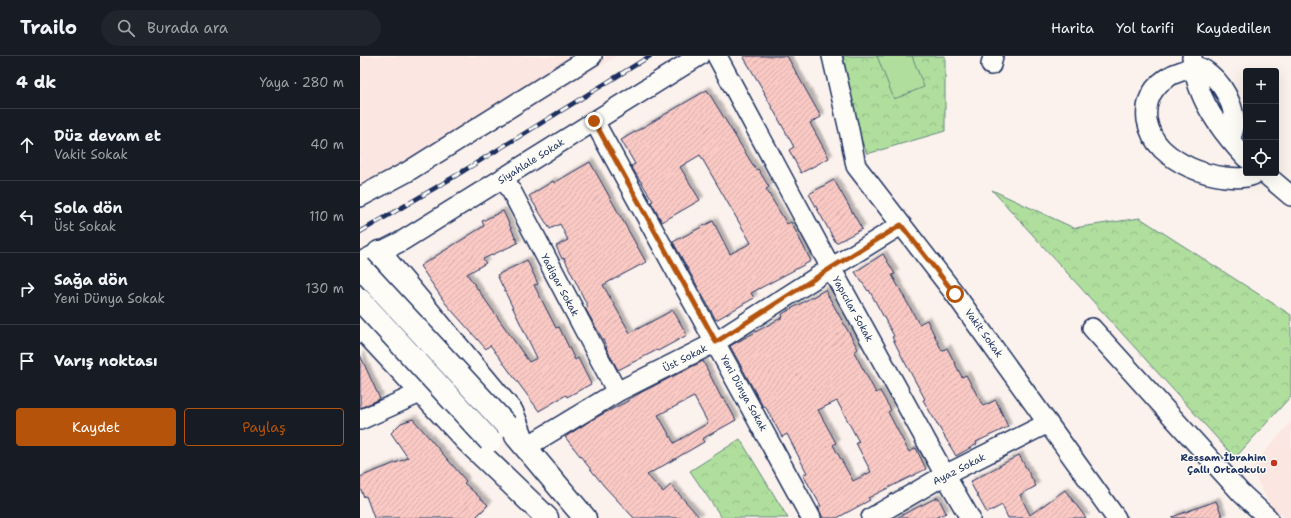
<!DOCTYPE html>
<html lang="tr">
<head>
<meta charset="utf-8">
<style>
	:root { --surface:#171b24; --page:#20242c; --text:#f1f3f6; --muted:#9ea1a6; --line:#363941; --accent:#b45309 }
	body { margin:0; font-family:"Shantell Sans",sans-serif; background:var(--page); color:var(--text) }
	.controls { position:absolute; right:12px; top:12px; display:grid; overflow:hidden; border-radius:4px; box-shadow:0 4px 16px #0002 }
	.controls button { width:36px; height:36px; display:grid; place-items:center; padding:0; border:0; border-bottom:1px solid var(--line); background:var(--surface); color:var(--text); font:20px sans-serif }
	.stop { position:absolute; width:12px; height:12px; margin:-9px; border:3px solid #b45309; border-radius:50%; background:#fff }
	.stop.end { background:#b45309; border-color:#fff; box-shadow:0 1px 4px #0008 }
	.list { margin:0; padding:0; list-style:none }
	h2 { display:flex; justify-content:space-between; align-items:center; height:52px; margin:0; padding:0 16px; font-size:17px }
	h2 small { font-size:13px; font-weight:400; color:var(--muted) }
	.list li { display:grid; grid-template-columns:26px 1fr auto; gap:12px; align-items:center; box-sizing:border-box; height:72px; padding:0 16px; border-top:1px solid var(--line) }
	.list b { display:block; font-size:15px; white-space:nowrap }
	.list p { margin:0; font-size:13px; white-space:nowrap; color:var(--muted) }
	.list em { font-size:13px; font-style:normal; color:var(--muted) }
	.actions { display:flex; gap:8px; padding:12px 16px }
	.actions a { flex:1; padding:9px 0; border:1px solid var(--accent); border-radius:4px; text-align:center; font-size:14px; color:var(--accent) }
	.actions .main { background:var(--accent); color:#fff }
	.icon { flex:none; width:22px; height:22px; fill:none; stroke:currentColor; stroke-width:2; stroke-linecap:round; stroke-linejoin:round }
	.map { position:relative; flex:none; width:931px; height:462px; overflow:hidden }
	header { display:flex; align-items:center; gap:24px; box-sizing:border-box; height:56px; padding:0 20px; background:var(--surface); border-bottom:1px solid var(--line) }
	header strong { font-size:19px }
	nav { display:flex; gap:22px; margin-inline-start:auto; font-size:14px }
	.search { width:280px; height:36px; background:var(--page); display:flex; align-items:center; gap:10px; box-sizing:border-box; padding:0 14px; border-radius:22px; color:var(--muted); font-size:15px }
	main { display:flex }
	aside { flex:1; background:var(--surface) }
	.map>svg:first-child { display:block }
	.built { fill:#fbe6e1 }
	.forest { fill:url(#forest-crowns); stroke:#65867e }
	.pitch { fill:#afde9d; stroke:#65867e }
	.building { fill:url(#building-hatch); stroke:#1b2f5e; fill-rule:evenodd; filter:url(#shadow) }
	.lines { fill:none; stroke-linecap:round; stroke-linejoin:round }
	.minor-casing { stroke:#1b2f5e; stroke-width:22 }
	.major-casing { stroke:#1b2f5e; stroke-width:25 }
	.minor { stroke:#fdfcf7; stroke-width:19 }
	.major { stroke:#fdfcf7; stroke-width:22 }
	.rail-casing { stroke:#1b2f5e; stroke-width:4.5 }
	.rail { stroke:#fdfcf7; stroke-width:3; stroke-dasharray:9; stroke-linecap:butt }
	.major-bridge-casing { stroke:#1b2f5e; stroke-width:25; stroke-linecap:butt }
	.major-bridge { stroke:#fdfcf7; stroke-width:22 }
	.route { stroke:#b45309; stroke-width:5 }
	.poi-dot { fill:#c8321e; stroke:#fdfcf7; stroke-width:1.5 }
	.labels { text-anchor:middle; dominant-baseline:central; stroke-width:3; stroke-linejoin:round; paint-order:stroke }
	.street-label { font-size:10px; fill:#1b2f5e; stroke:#fdfcf7 }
	.poi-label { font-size:10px; font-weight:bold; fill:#1b2f5e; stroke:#fdfcf7; text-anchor:end }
</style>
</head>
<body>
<header>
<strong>Trailo</strong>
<div class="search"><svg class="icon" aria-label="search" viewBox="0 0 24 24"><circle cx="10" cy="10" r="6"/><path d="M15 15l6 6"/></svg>Burada ara</div>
<nav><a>Harita</a><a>Yol tarifi</a><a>Kaydedilen</a></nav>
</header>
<main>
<aside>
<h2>4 dk<small>Yaya · 280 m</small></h2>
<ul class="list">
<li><svg class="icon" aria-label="ahead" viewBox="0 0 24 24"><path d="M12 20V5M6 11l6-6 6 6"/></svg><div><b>Düz devam et</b><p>Vakit Sokak</p></div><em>40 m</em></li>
<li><svg class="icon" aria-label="left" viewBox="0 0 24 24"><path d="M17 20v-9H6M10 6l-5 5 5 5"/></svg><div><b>Sola dön</b><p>Üst Sokak</p></div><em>110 m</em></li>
<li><svg class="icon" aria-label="right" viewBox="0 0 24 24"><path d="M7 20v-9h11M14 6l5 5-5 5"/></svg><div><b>Sağa dön</b><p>Yeni Dünya Sokak</p></div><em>130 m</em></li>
<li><svg class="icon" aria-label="arrive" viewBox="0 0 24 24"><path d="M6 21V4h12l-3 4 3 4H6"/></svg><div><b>Varış noktası</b></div></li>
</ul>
<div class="actions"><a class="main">Kaydet</a><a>Paylaş</a></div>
</aside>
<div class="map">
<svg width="931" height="462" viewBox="0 0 931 462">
	<defs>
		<pattern id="forest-crowns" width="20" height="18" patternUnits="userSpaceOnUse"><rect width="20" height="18" fill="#afde9d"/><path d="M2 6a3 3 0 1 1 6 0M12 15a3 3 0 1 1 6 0" fill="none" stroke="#96bf8a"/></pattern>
		<pattern id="building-hatch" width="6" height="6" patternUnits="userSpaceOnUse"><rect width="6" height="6" fill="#fac9c4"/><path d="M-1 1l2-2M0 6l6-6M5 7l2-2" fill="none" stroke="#d6adab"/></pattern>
		<filter id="shadow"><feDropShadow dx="3.5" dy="-3.5" stdDeviation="1" flood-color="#0004"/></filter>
	</defs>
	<rect width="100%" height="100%" fill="#fcf2ed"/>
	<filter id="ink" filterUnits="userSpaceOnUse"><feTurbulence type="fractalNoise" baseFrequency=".025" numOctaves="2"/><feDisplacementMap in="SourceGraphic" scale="8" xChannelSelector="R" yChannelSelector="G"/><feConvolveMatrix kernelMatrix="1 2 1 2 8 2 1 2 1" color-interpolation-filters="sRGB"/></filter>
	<g filter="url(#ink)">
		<path class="built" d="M 0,0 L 257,0 L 138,72 L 0,152 Z
			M 931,366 L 931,462 L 927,462 L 913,455 L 892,414 L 900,401 Z"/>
		<path class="forest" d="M 483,0 L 585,0 L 585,75 L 507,98 L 499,78 Z
			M 632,134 L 714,172 L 780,162 L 931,259 L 931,340 L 875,402 Z
			M 380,383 L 428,462 L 362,462 L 330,415 Z"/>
		<path class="pitch" d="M 517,0 L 552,0 L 564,31 L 534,43 Z"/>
		<path class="building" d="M 383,0 L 427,0 L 461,61 L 450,67 L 469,102 L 441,117 L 429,94 L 434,91 L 404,37 L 405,37 Z
			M 347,34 L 396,114 L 398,113 L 409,131 L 406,133 L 427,168 L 431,166 L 451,205 L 391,237 L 394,242 L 356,264 L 313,186 L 353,165 L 370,198 L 391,187 L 340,99 L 320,111 L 340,144 L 302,166 L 291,146 L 293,145 L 271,110 L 275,108 L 261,84 Z
			M 230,106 L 286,206 L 243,229 L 270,277 L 313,254 L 327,279 L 298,295 L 297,294 L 258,314 L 246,292 L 247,291 L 225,252 L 228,251 L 204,202 L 202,203 L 196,190 L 208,184 L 200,168 L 190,173 L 169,140 L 193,125 L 194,127 Z
			M 474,124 L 502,173 L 476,187 L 449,138 Z
			M 143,155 L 158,187 L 123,203 L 126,207 L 107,218 L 169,306 L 177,302 L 137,219 L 167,204 L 178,228 L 174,229 L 196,272 L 199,271 L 215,304 L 218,302 L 231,328 L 207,341 L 206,339 L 179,355 L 130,289 L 126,293 L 86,248 L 60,210 L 124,170 L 122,165 Z
			M 523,198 L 535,218 L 532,219 L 559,268 L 567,264 L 582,295 L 587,292 L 602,321 L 606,319 L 623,350 L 636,344 L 648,371 L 616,386 L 617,388 L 596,400 L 563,344 L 565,343 L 543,303 L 532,281 L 534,280 L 509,234 L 508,235 L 495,216 Z
			M 465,234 L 498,293 L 494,296 L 516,337 L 520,335 L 531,354 L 528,356 L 549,396 L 556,392 L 566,413 L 508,442 L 510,444 L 477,462 L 463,462 L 458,451 L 461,450 L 443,419 L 447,417 L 427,378 L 422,381 L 405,350 L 403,351 L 399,343 L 370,290 L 423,261 L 422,258 ZM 477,345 L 499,386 L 496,387 L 511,416 L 493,425 L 473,389 L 476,387 L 458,354 Z
			M 0,299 L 20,343 L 0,352 Z
			M 343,305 L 362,343 L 364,342 L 376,364 L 342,383 L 344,386 L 287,419 L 303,436 L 311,429 L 340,462 L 274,462 L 244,430 L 205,381 L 233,363 L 268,345 L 268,344 L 282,336 ZM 334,341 L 348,367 L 314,387 L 298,359 Z
			M 53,363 L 106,425 L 104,427 L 128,449 L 115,462 L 14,462 L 6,440 L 4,441 L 0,432 L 0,421 L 48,402 L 31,377 L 41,367 Z
			M 659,399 L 676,430 L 660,439 L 670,459 L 705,434 L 726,462 L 648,462 L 642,449 L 627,457 L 610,426 Z
			M 578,441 L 586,457 L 575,462 L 536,462 Z
			M 856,445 L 863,462 L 813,462 L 812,461 Z"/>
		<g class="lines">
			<g class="minor-casing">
				<path id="minor" d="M 357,0 L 471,212 L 585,419 L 610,462
					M 472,0 L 489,74 L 496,110 L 595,238 L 756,462
					M 832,1 C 834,11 835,22 839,32 C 848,58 867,82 886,102
					M 631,9 L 633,0
					M 234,65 L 451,462
					M 870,83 C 882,62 866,31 850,18 C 846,15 842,11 837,11 C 832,11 826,13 822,15 C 799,22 784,39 787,64 C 789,75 794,85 802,93 C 819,109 842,118 865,121 C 876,122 887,123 897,117
					M 904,117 L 931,140
					M 144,121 L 257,336
					M 0,141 L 47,116 L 232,0
					M 0,206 L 42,185 L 339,0
					M 732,272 L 881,437 L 908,462
					M 0,364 L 62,336
					M 166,391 L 257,336 L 356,286 L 471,212 L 541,169
					M 511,462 L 585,419 L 688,367"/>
			</g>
			<g class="major-casing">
				<path id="major" d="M 19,196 L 152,356 L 166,391
					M 0,270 L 106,384 L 187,462
					M 156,380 L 225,462"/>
			</g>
			<use href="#minor" class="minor"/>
			<use href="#major" class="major"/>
			<g class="rail-casing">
				<path id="rail" d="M 0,176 L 92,122 L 290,0"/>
			</g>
			<use href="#rail" class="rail"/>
			<g class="major-bridge-casing">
				<path id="major-bridge" d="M 0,211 L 147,370
					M 0,244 L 130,385"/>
			</g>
			<use href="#major-bridge" class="major-bridge"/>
		</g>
	</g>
	<g class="lines" filter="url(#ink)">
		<path class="route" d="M 234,65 L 356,286 L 471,212 L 541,169 L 595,238"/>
	</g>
	<circle class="poi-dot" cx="914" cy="407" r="4"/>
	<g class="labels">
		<g class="street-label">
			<text transform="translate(171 105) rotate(-32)">Siyahlale Sokak</text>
			<text transform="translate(200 229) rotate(62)">Yadigar Sokak</text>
			<text transform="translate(493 253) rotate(61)">Yapıcılar Sokak</text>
			<text transform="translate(624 277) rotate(54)">Vakit Sokak</text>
			<text transform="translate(325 302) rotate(-27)">Üst Sokak</text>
			<text transform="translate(384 337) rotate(61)">Yeni Dünya Sokak</text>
			<text transform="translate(599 413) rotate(-27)">Ayaz Sokak</text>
		</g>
		<g class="poi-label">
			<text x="906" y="401">Ressam İbrahim<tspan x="906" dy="12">Çallı Ortaokulu</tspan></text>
		</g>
	</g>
</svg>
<div class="controls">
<button>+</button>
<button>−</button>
<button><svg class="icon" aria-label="locate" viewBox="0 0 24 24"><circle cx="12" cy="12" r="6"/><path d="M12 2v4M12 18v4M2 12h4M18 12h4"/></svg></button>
</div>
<div class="stop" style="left:595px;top:238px"></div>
<div class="stop end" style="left:234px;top:65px"></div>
</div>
</main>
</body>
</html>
